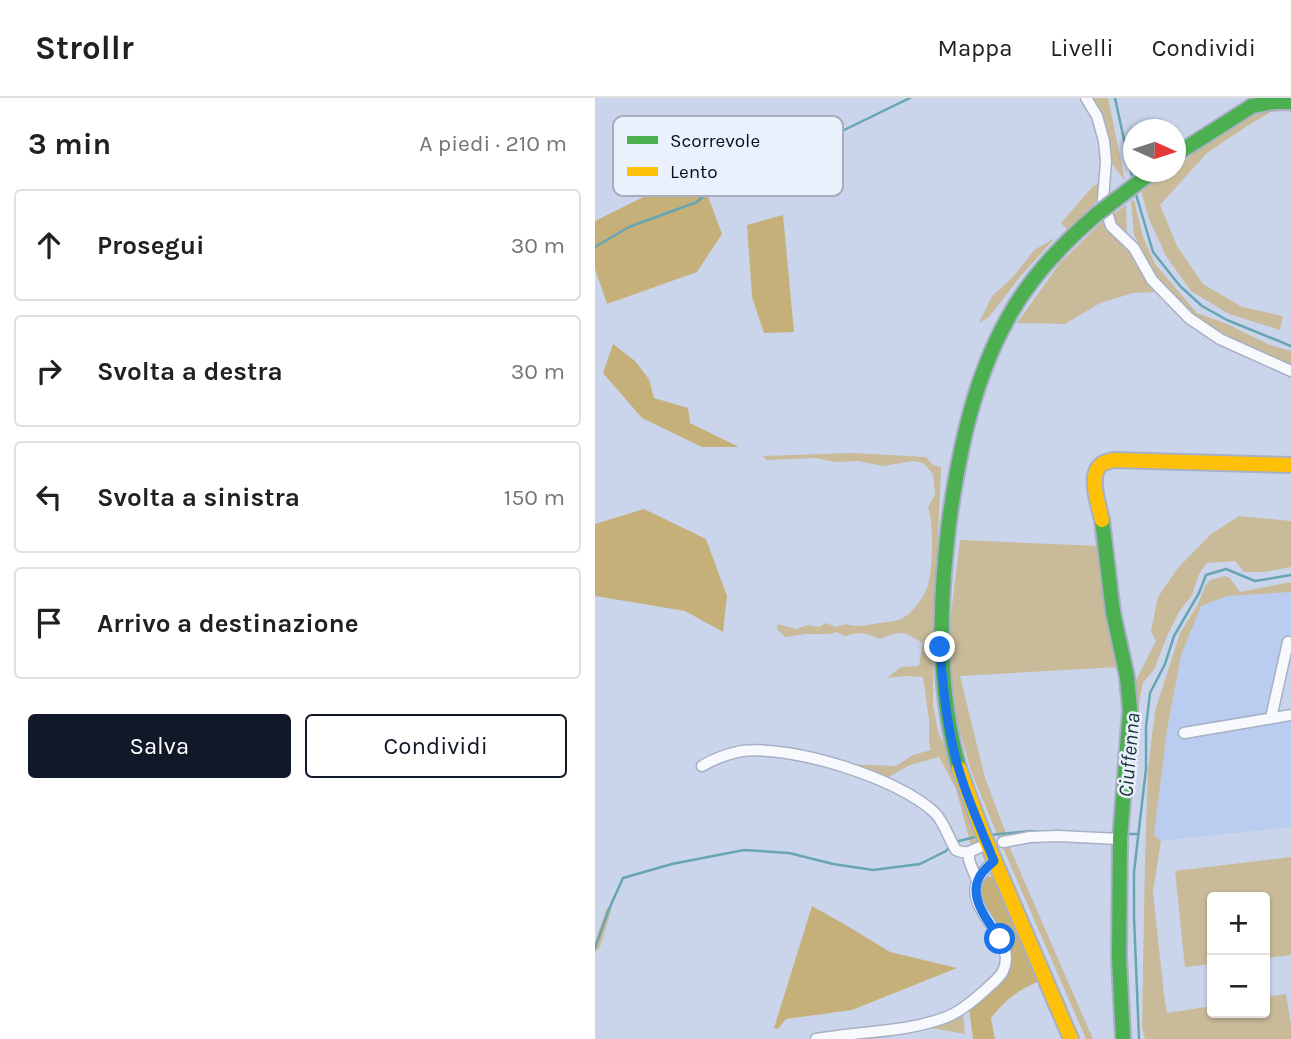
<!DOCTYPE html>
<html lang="it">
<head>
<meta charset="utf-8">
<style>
	:root { --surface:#fff; --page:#f2f2f2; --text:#202124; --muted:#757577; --line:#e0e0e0; --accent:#111827 }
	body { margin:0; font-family:Karla,sans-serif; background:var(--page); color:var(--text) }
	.controls { position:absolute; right:21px; bottom:21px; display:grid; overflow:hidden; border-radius:7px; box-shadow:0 2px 5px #0004 }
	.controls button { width:63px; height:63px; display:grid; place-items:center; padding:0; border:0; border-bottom:2px solid var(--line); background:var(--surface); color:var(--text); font:35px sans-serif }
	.compass { position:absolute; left:528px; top:21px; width:63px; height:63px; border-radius:50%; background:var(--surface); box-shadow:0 2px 5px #0004; rotate:93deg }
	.stop { position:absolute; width:21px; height:21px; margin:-16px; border:5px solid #1a73e8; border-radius:50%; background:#fff }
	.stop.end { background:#1a73e8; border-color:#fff; box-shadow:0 2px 7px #0008 }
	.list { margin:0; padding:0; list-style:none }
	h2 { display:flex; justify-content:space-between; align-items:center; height:91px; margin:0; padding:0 28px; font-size:30px }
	h2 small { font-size:23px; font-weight:400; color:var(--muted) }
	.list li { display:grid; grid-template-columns:46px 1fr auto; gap:21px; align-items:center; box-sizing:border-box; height:112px; margin:0 14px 14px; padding:0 14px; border:2px solid var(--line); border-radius:7px }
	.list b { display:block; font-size:26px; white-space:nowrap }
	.list em { font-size:23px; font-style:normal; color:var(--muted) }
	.actions { display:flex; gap:14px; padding:21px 28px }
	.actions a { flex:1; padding:16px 0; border:2px solid var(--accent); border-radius:7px; text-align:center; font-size:24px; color:var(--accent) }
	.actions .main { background:var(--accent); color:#fff }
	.icon { flex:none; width:38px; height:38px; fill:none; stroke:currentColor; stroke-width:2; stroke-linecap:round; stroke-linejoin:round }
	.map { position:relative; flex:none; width:696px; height:941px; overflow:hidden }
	header { display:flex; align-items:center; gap:42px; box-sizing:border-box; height:98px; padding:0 35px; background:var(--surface); border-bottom:2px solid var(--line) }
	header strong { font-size:33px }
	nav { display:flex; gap:38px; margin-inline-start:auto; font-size:24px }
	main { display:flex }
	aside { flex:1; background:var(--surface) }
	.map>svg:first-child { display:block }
	.built { fill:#baccf0 }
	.green { fill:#c9ba9a }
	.forest { fill:#c6b079 }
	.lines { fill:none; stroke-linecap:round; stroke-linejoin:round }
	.stream { stroke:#68a5b2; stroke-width:2.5 }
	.street-casing { stroke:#a7b0c5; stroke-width:13 }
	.fast-casing { stroke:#a7b0c5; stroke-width:18 }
	.slow-casing { stroke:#a7b0c5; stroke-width:18 }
	.street { stroke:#f7f9fc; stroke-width:10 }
	.fast { stroke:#4caf50; stroke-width:14 }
	.slow { stroke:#ffc107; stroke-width:14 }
	.fast-bridge-casing { stroke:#a7b0c5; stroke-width:18; stroke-linecap:butt }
	.fast-bridge { stroke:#4caf50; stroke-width:14 }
	.route { stroke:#1a73e8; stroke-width:9 }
	.labels { text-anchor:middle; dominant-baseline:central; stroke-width:5; stroke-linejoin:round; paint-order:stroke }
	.water-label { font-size:21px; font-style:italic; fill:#173235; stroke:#ebf1fc }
	.key { fill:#ebf1fc; stroke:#a7adba; stroke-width:2 }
	.key-label { font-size:19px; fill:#070f21 }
</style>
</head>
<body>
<header>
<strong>Strollr</strong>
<nav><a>Mappa</a><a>Livelli</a><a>Condividi</a></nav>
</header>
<main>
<aside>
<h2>3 min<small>A piedi · 210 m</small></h2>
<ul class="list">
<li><svg class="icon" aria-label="ahead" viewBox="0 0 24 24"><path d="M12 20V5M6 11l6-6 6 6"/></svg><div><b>Prosegui</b></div><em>30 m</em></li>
<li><svg class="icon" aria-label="right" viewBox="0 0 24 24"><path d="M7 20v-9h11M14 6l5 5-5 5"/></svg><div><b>Svolta a destra</b></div><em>30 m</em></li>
<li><svg class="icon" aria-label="left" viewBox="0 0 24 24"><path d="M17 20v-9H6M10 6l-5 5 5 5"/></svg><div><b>Svolta a sinistra</b></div><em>150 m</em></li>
<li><svg class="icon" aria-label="arrive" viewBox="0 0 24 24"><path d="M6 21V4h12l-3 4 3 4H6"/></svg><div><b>Arrivo a destinazione</b></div></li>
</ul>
<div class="actions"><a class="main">Salva</a><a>Condividi</a></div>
</aside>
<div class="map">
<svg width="696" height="941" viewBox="0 0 696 941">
	<rect width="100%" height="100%" fill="#cad5ec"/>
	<path class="built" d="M 696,494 L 696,550 L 680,620 L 696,618 L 696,729 L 566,743 L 559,737 L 572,632 L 586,557 L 606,508 L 632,498 Z"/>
	<path class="green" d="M 496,0 L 513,0 L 530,83 L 515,63 Z
		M 696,9 L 696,15 L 692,13 L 676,14 L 652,28 L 612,55 L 565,107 L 582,148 L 608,186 L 647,209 L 688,218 L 685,232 L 634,216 L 596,193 L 571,158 L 554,121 L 546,93 L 574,74 L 580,74 L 581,68 L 664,10 Z
		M 505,85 L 501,104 L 473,132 L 466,125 L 498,88 Z
		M 539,102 L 548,139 L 560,166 L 602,215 L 632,226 L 675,247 L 696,253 L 696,268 L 618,231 L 596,217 L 567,188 L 553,165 L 539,137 L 536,103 Z
		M 531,107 L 532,139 L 516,118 Z
		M 510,121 L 537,152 L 560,194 L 538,195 L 505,205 L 470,226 L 422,225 L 465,165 Z
		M 460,140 L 425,179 L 394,219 L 384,225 L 397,198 L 419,178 L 439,152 Z
		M 258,355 L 331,359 L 338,367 L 346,369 L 338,551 L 338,607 L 343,633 L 351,651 L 385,745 L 376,748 L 361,691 L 344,659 L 315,667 L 290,681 L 247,666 L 301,668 L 318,657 L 336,652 L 334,644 L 334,622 L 328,579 L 311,578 L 292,580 L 306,569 L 324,568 L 328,545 C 307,533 308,532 285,541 C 273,535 264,533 250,538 L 242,534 L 235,536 L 211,536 L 190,539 L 182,531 L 183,526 L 201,531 L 213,527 L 224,529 L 231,525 L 241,529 L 251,526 C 262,530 273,527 284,525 C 290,524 300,524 306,521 C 317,516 330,498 333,487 C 338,467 339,428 333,409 L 340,397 L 338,376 L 328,365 L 319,363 L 288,368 L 263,363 L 241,364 L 220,360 L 171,362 L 168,358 Z
		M 644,418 L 696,423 L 696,469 L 670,474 L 649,474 L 640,463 L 612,465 L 604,476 L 597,497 L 584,514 L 572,538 L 559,572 L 548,584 L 544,606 L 529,787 L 537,941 L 531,941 L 526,787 L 537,590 L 561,543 L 556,533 L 563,499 L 582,471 L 616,436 Z
		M 365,442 L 505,448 L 525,569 L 365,578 L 390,680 L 412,738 L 404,741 L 377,676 L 359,613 L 356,571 L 355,525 Z
		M 630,478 L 635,480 L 645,494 L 696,484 L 696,494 L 632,498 L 606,508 L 586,557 L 572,632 L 559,737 L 566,743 L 558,794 L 569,897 L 572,915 L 617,908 L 617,915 L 670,915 L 670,899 L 691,896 L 696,926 L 696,941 L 550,941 L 547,929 L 550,760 L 553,671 L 560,613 L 585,535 L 603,506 L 610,488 L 615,482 Z
		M 414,748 L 498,941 L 491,941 L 408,750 Z
		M 696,759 L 696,857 L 670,860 L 670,799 L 617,799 L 617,866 L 590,869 L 580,773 Z
		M 12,810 L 17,810 L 5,849 L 0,855 L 0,843 Z
		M 368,913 L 370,936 L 330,929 Z"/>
	<path class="forest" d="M 103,72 L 127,136 L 102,174 L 12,206 L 0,171 L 0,123 Z
		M 188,117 L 199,234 L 169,235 L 157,199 L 152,127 Z
		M 18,246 L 40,263 L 54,281 L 59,300 L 93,310 L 95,325 L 144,349 L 107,349 L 47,320 L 8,275 Z
		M 49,411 L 111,441 L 132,498 L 128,534 L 90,513 L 0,498 L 0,426 Z
		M 399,778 L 446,882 C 422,893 412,900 396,920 L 400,941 L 378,941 L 374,910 L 404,883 L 414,849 L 405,830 L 389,809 L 384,796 L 385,789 L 392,779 Z
		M 217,808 L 254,829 L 295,854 L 362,870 L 257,912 L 191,921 L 183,931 L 179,930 Z"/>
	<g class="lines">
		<path class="stream" d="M 520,0 L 538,83
			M 540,93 L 558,154 L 585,188 L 607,208 L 632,222 L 696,248
			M 0,149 L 34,129 L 102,104 L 124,84 L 145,69 L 177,51 L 206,40 L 247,33 L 315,0
			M 530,736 L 542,736
			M 394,737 L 436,733 L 443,734
			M 360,744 L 384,738
			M 0,850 L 14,811 L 28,780 L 77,766 L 149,752 L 194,755 L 238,766 L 278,772 L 325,766 L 351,753 L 355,748
			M 544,941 L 539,819 L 539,774 L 551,671 L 551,629 L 555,595 L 570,566 L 579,538 L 604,495 L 611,477 L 631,471 L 660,483 L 696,477"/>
		<g class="street-casing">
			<path id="street" d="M 491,0 L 502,18 L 509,43 L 511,63 L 508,102 L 516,128 L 539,150 L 557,182 L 594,220 L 625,241 L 696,273
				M 676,620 L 693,544
				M 589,635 L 696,617
				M 107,668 C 120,660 132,656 147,653 C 197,647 304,680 340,715 C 349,724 354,741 361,752 C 371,757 376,753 385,749
				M 408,744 L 435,739 L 463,738 L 525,741
				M 374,755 L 374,762 L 382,783
				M 221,941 C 264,933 308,935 349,920 C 364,915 378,903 389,893 C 395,887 404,881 408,873 C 424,840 370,814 382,784 C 385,775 393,769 399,763"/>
		</g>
		<g class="fast-casing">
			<path id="fast" d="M 580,57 L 657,8 L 678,4 L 696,4
				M 507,422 L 518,514 L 532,579 L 535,612 L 525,741 L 524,860 L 528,941
				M 364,670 C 341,587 344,502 355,417 C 365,349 379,281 413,220 C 435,179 467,146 502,116"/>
		</g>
		<g class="slow-casing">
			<path id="slow" d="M 507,422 C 504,408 492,376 507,366 C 509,364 515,363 518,362 L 696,367
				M 364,670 L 387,733 L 476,941"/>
		</g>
		<use href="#street" class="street"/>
		<use href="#fast" class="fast"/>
		<use href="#slow" class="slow"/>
		<g class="fast-bridge-casing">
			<path id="fast-bridge" d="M 502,116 L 557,74"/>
		</g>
		<use href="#fast-bridge" class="fast-bridge"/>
	</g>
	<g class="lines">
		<path class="route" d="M 345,549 C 348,591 352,631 364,672 C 373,703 387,733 399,763 C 394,768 387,773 384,780 C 373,801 395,825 405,841"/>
	</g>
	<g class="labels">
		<g class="water-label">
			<text transform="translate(534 657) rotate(-85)">Ciuffenna</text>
		</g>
	</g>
	<rect x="18" y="18" width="230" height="80" rx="10" class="key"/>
	<rect x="32" y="38" width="31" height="8" fill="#4caf50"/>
	<rect x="32" y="69" width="31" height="9" fill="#ffc107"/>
	<g class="key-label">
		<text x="75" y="49">Scorrevole</text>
		<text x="75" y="80">Lento</text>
	</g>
</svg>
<div class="controls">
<button>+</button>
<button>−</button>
</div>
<svg class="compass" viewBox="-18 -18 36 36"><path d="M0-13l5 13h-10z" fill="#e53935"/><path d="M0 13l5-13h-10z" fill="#757577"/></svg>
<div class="stop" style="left:405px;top:841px"></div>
<div class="stop end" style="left:345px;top:549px"></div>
</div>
</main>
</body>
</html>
